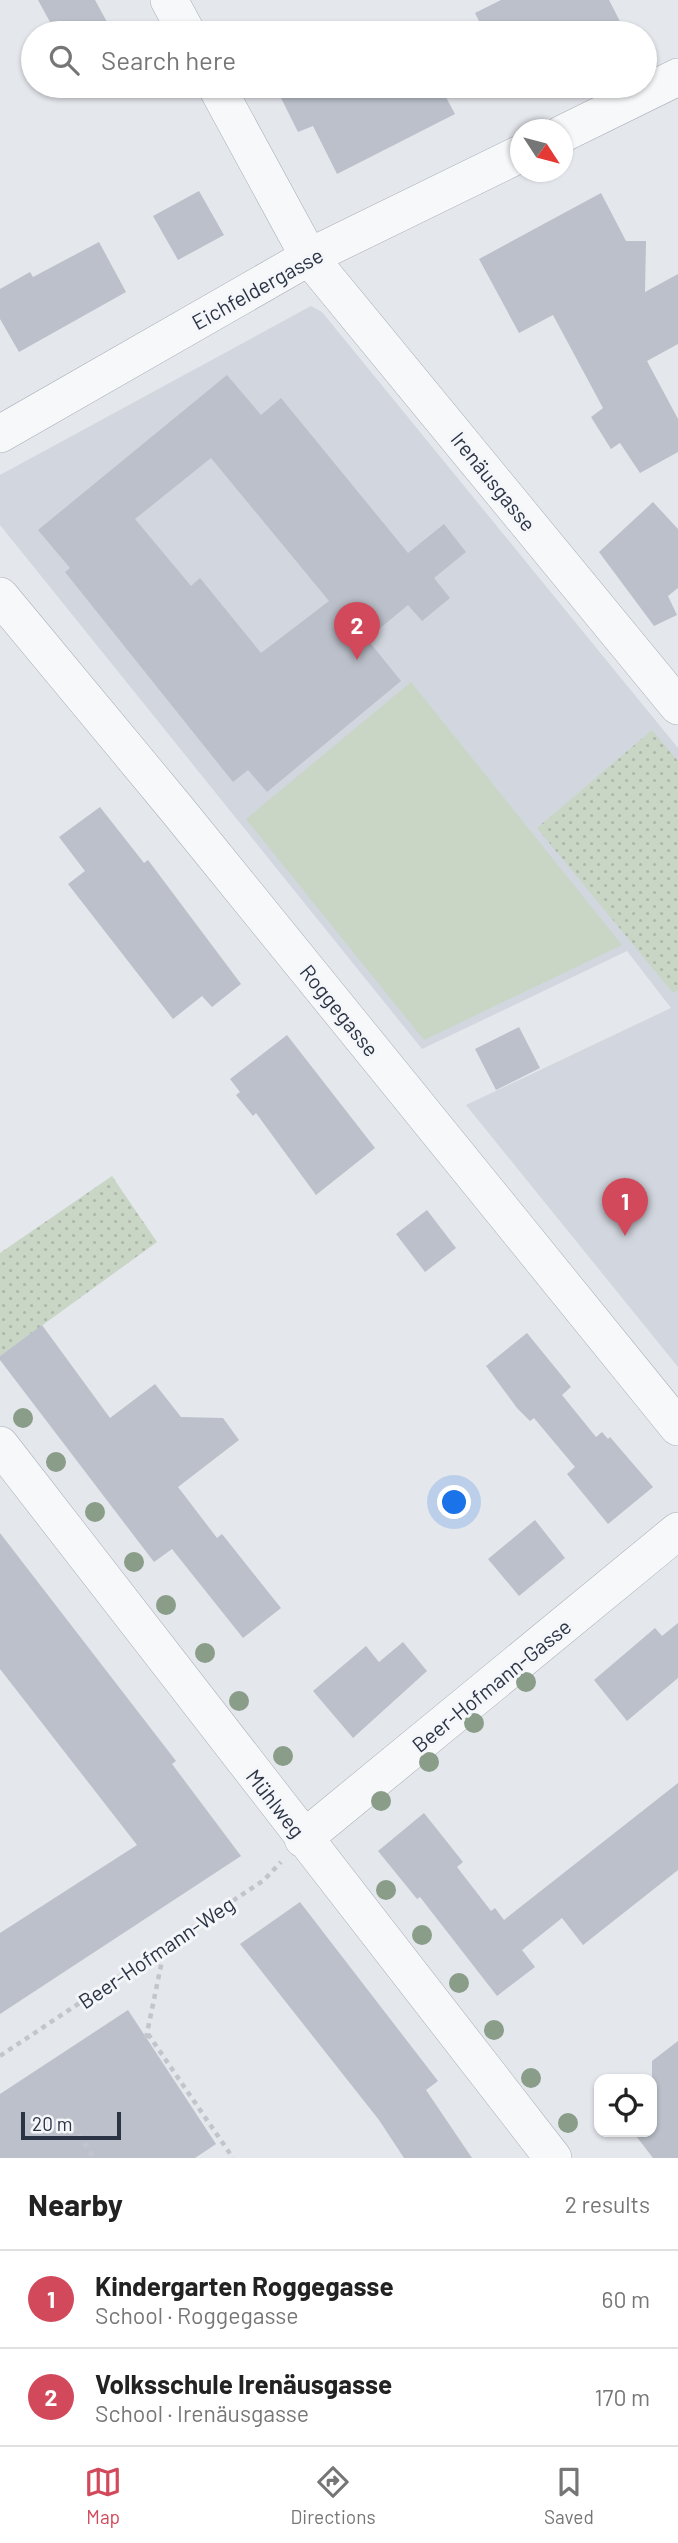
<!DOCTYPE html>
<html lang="en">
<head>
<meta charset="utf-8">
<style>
	:root { --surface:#fff; --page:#f2f2f2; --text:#222; --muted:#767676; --line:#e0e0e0; --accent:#d1495b }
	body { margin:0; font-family:Barlow,sans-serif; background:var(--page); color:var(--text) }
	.controls { position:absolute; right:21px; bottom:21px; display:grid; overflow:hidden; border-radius:14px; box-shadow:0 2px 5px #0004 }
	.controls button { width:63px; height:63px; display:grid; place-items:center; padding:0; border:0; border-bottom:2px solid var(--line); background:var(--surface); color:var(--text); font:35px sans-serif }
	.compass { position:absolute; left:510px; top:119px; width:63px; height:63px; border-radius:50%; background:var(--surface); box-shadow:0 2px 5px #0004; rotate:126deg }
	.scale { position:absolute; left:21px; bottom:18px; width:100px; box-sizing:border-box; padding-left:7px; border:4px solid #2b3445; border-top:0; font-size:19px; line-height:24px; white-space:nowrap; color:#2b3445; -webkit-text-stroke:5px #f4f6f9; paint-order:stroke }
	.you { position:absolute; left:455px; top:1503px; width:24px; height:24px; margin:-18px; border:5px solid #fff; border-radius:50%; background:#1a73e8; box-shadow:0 0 0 10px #1a73e833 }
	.badge { display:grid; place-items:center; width:46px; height:46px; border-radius:50%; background:var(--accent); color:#fff; font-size:23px; font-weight:700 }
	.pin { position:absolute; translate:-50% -58px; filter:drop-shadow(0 2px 4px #0008) }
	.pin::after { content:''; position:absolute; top:37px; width:24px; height:21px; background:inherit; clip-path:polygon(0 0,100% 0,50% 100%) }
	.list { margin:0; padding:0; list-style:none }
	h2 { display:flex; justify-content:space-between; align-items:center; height:91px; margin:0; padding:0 28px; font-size:30px }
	h2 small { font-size:23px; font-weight:400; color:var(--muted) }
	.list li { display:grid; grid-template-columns:46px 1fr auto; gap:21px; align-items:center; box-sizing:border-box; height:98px; padding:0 28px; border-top:2px solid var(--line) }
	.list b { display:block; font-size:26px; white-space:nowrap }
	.list p { margin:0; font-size:23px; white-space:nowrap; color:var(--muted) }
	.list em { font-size:23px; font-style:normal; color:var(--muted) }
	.icon { flex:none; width:38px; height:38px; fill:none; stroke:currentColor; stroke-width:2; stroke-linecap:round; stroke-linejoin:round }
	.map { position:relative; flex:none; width:678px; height:2158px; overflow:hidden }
	.search { position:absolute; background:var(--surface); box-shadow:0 2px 5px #0004; left:21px; right:21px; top:21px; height:77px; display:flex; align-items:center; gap:18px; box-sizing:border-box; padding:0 24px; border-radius:38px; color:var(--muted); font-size:26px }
	.sheet { height:287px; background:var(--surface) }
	nav { display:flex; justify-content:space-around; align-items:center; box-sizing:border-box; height:98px; border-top:2px solid var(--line); background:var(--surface); font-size:19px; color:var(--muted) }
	nav a { display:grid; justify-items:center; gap:4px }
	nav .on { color:var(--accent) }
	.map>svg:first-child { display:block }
	.built { fill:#d2d6de }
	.grass { fill:url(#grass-dots) }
	.pitch { fill:#c9d6c5 }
	.building { fill:#bbc0ca; fill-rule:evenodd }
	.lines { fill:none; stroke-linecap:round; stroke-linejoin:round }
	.minor-casing { stroke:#a9aeb7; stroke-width:38 }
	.path { stroke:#c2c5cb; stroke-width:4.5; stroke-dasharray:5 5; stroke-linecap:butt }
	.minor { stroke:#f7f8fa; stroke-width:37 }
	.tree { fill:#899d89 }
	.labels { text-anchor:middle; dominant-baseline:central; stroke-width:6; stroke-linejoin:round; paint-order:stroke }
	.street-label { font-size:21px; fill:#2b3445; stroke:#f4f6f9 }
</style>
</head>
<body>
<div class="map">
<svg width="678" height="2158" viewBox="0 0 678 2158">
	<defs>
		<pattern id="grass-dots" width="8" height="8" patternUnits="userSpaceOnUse" patternTransform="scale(1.75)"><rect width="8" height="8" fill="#c9d6c5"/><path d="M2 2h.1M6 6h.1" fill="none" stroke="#adb8ab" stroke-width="1.8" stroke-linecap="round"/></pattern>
	</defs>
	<rect width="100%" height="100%" fill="#e4e7ec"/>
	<path class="built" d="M 311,306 L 322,312 L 678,748 L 678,1367 L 466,1105 L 671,1008 L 627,951 L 422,1049 L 0,525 L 0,475 Z"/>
	<path class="grass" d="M 652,730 L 678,761 L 678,990 L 673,993 L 537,828 Z
		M 112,1176 L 157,1242 L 0,1356 L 0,1253 Z"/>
	<path class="pitch" d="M 411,682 L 622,945 L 424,1040 L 246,819 Z"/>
	<path class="building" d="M 38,0 L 95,0 L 113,33 L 56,33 Z
		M 501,0 L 609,0 L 626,33 L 485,33 L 475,13 Z
		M 275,86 L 440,86 L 455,114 L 337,174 L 313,126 L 298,132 Z
		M 199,191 L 224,235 L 178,260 L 153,216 Z
		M 601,193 L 626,241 L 646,241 L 645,292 L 678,274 L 678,344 L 647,361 L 678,419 L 678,452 L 640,473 L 620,443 L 611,449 L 591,417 L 603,408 L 553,315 L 519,333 L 479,259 Z
		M 99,242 L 126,292 L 19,352 L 0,319 L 0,289 L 30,272 L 33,277 Z
		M 227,375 L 261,415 L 281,398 L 408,553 L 444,524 L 466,552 L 434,578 L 450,598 L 422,621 L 408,605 L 367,639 L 401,681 L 267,792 L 248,770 L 233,782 L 65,572 L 70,568 L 38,530 ZM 211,458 L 329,601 L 261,653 L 200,578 L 191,586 L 135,519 Z
		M 653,502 L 678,529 L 678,588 L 668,596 L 677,615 L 654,626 L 599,552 Z
		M 100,807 L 144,863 L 148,860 L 241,984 L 212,1007 L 202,996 L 173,1019 L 68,884 L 85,871 L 59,837 Z
		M 519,1027 L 540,1068 L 496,1090 L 475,1049 Z
		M 287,1035 L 375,1148 L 316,1195 L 256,1113 L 253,1116 L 236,1095 L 240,1092 L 230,1079 Z
		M 427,1210 L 456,1248 L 425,1272 L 396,1234 Z
		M 42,1325 L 110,1418 L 155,1384 L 181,1417 L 223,1418 L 239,1440 L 178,1487 L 217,1538 L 222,1534 L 281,1608 L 243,1638 L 172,1549 L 154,1562 L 0,1360 L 0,1356 Z
		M 527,1333 L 571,1387 L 562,1395 L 596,1437 L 602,1432 L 608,1439 L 610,1437 L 653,1487 L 608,1524 L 567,1474 L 575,1467 L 534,1418 L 530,1421 L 517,1408 L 486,1366 Z
		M 535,1520 L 565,1558 L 519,1596 L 488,1559 Z
		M 0,1533 L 176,1761 L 172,1764 L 241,1856 L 0,2014 L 0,1933 L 137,1845 L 0,1669 Z
		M 678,1623 L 678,1678 L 627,1721 L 594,1680 L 655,1628 L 662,1636 Z
		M 403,1642 L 427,1671 L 353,1738 L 313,1691 L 366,1646 L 379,1662 Z
		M 678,1783 L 678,1870 L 583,1945 L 562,1918 L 522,1950 L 535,1967 L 497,1996 L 420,1897 L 417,1899 L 378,1851 L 424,1813 L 463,1862 L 457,1867 L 491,1911 L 495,1908 L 504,1920 Z
		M 300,1902 L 438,2081 L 426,2090 L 472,2158 L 404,2158 L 379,2120 L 240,1944 Z
		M 128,2010 L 216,2144 L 195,2158 L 0,2158 L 0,2094 Z
		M 678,2041 L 678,2158 L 653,2158 L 633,2132 L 652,2132 L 652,2061 Z"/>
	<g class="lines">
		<g class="minor-casing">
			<path id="minor" d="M 169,0 L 187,33
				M 216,86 L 309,257 L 678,706
				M 562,134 L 678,77
				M 0,434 L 309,257 L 520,154
				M 0,596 L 175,807 L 678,1427
				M 0,1445 L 553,2158
				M 303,1839 L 678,1531"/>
		</g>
		<path class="path" d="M 148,2034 L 233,2158
			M 146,2038 L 165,1946
			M 0,2056 L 264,1880 L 281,1862
			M 68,2118 L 94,2158"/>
		<use href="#minor" class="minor"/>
	</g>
	<g class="tree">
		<circle cx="23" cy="1418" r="10"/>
		<circle cx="56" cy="1462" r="10"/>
		<circle cx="95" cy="1512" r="10"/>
		<circle cx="134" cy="1562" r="10"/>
		<circle cx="166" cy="1605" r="10"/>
		<circle cx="205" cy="1653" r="10"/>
		<circle cx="526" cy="1682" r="10"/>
		<circle cx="239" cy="1701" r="10"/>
		<circle cx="474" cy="1723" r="10"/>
		<circle cx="283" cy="1756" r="10"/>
		<circle cx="429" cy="1762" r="10"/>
		<circle cx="381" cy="1801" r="10"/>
		<circle cx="386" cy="1890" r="10"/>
		<circle cx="422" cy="1935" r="10"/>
		<circle cx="459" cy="1983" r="10"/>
		<circle cx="494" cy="2030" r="10"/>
		<circle cx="531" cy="2078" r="10"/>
		<circle cx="568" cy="2123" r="10"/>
	</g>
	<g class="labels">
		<g class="street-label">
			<text transform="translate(257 288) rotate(-29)">Eichfeldergasse</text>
			<text transform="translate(494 481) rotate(51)">Irenäusgasse</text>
			<text transform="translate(340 1010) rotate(51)">Roggegasse</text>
			<text transform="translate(491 1685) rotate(-39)">Beer-Hofmann-Gasse</text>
			<text transform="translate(276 1803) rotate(52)">Mühlweg</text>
			<text transform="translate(156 1952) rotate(-34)">Beer-Hofmann-Weg</text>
		</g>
	</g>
</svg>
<div class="controls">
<button><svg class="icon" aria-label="locate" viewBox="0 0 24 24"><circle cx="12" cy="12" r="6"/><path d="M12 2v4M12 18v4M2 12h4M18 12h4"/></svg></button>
</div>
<svg class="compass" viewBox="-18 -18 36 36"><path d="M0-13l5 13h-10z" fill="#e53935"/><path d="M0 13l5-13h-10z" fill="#767676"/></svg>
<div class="scale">20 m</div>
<div class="you"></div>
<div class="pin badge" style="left:625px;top:1236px">1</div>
<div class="pin badge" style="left:357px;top:660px">2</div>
<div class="search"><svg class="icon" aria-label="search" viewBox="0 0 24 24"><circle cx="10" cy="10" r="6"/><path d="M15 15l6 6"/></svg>Search here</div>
</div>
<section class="sheet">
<h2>Nearby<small>2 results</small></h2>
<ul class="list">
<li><span class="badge">1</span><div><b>Kindergarten Roggegasse</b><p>School · Roggegasse</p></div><em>60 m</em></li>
<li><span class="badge">2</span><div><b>Volksschule Irenäusgasse</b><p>School · Irenäusgasse</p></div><em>170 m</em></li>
</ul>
</section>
<nav>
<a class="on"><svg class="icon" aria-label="map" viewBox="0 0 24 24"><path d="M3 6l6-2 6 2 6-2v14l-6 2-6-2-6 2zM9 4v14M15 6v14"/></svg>Map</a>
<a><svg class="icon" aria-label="directions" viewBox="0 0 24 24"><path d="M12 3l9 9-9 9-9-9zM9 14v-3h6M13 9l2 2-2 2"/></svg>Directions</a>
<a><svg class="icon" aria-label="saved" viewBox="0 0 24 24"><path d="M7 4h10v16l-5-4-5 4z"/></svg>Saved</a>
</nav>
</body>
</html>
